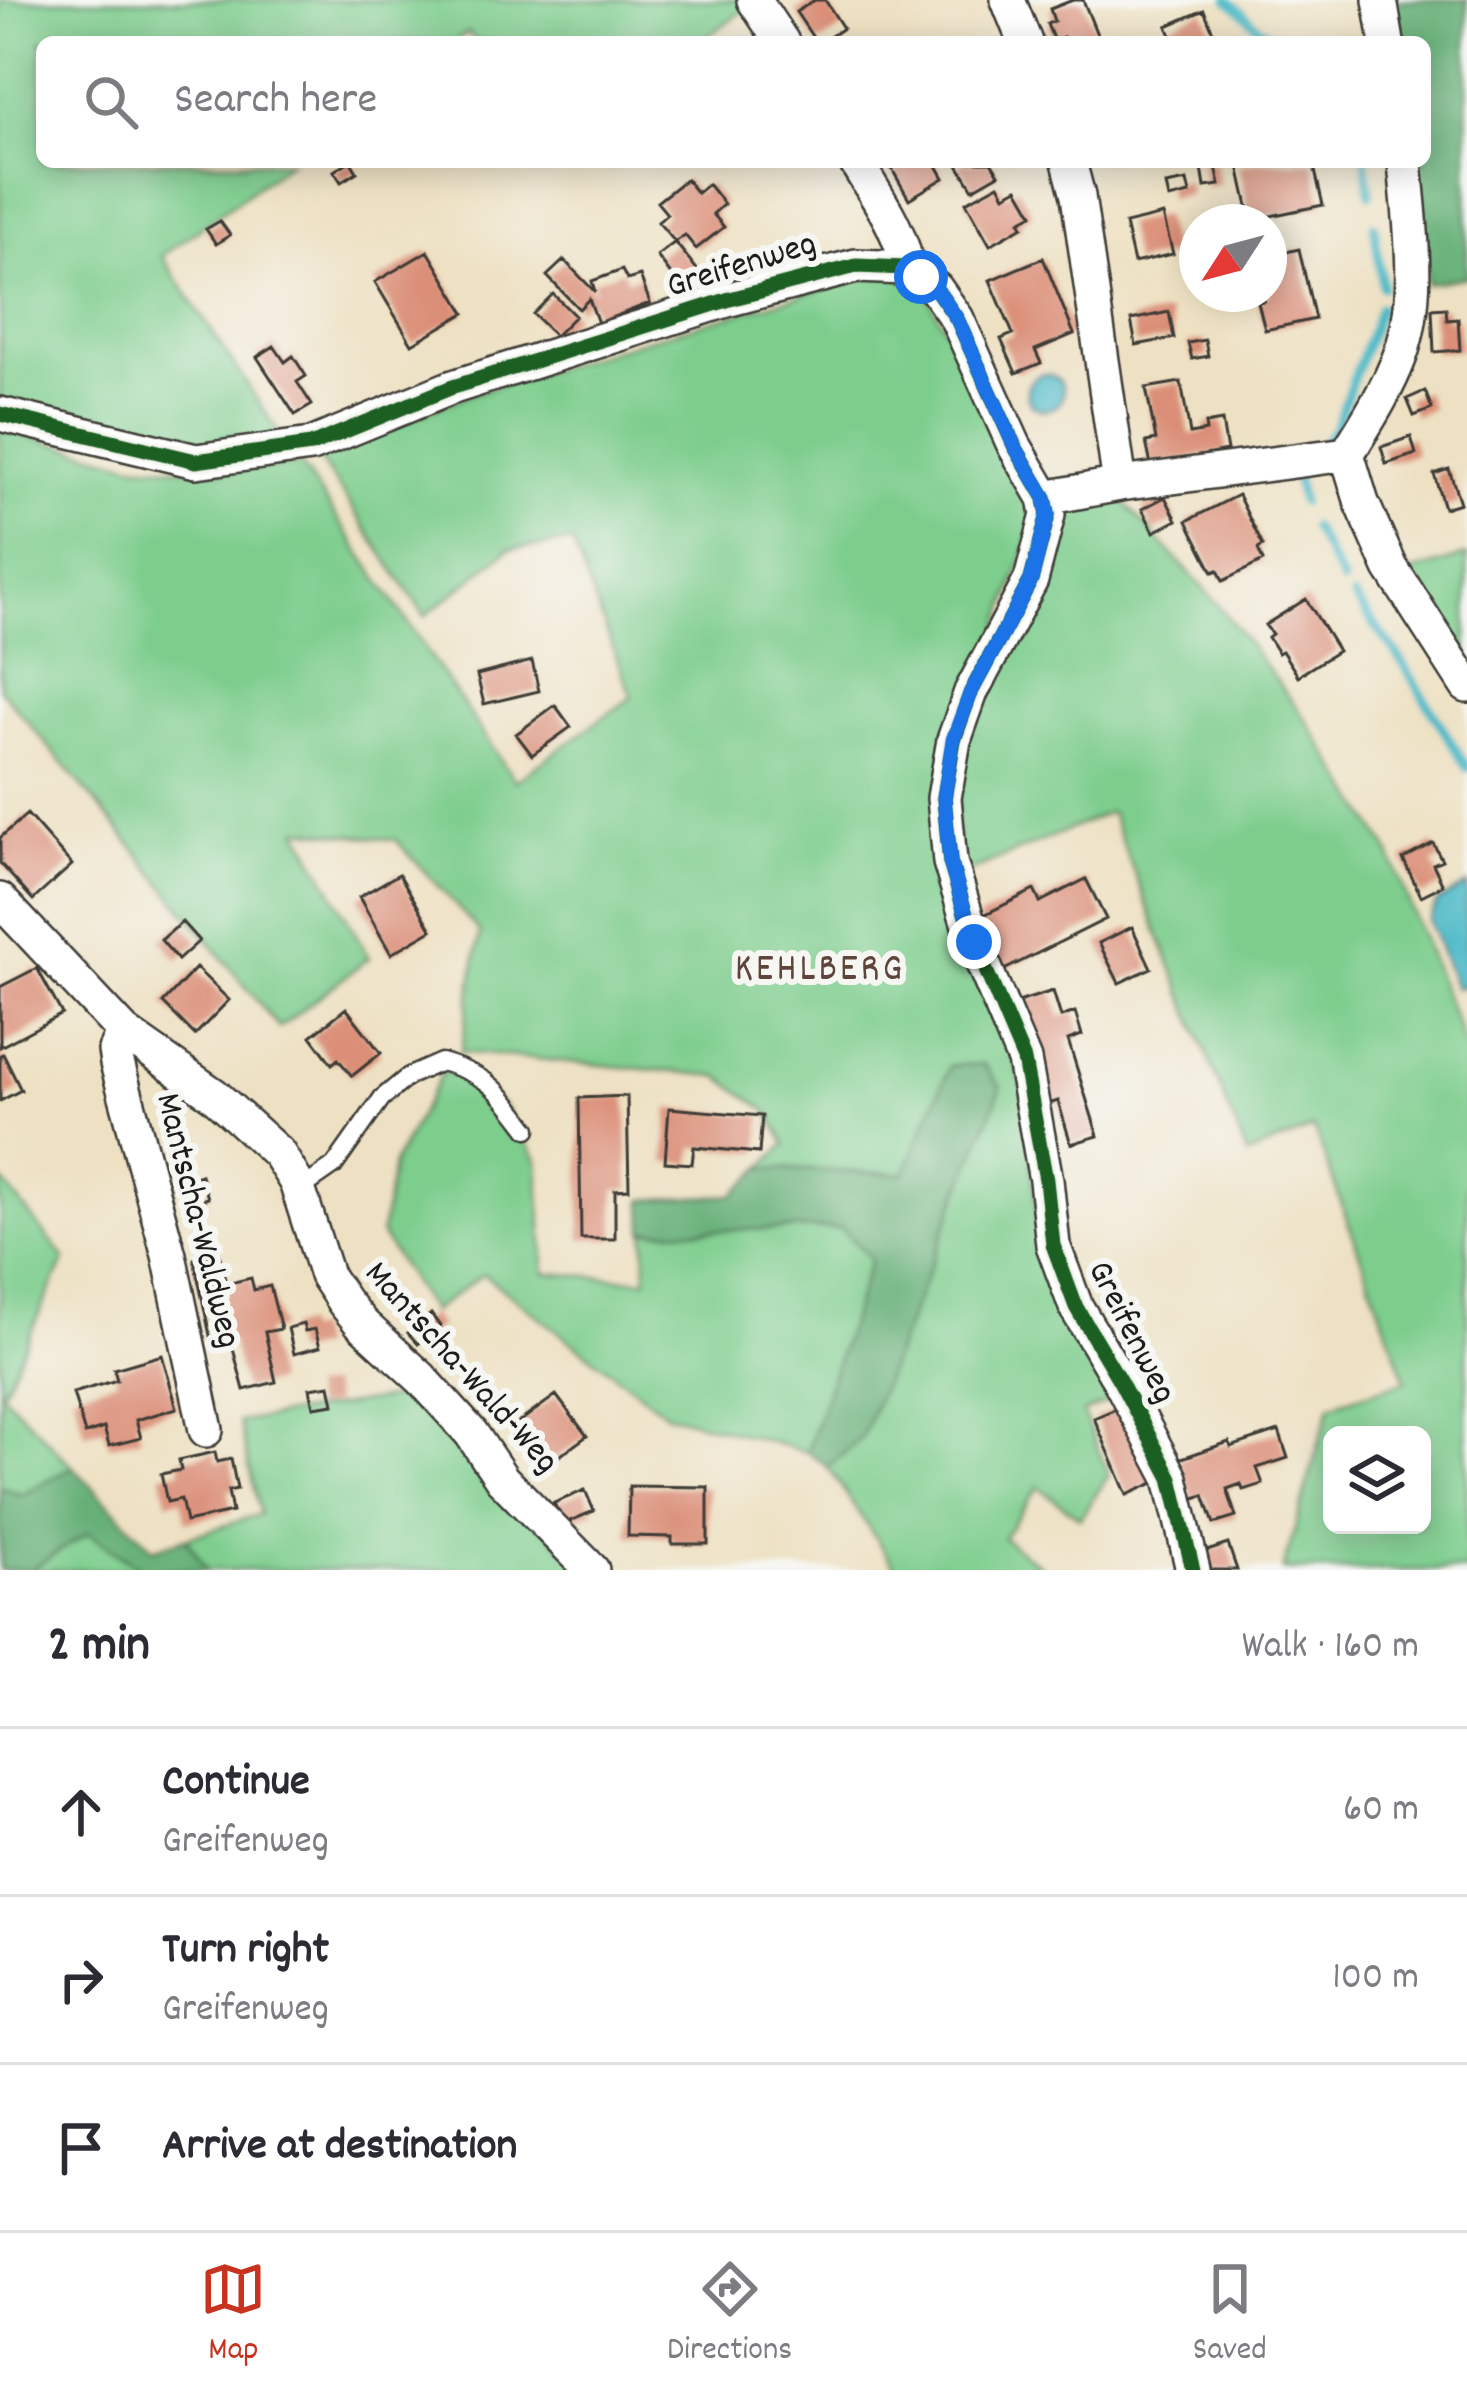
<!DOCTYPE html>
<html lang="en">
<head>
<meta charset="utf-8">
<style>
	:root { --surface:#fff; --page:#f2f2f3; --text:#2b2b33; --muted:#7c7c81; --line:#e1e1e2; --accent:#c8321e }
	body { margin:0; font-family:Dekko,sans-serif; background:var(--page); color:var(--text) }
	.controls { position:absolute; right:36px; bottom:36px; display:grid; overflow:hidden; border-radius:18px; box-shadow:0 6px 30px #0003 }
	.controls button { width:108px; height:108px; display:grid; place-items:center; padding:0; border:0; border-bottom:3px solid var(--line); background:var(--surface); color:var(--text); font:60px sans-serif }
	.compass { position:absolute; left:1179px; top:204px; width:108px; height:108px; border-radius:50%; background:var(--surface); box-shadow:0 6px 30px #0003; rotate:234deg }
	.stop { position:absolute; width:36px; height:36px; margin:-27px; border:9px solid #1a73e8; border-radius:50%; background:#fff }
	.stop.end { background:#1a73e8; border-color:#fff; box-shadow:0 3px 12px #0008 }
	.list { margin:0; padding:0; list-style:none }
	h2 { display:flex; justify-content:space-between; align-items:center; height:156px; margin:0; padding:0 48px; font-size:51px }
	h2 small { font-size:39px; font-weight:400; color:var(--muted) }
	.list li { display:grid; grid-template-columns:78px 1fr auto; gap:36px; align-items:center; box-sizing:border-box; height:168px; padding:0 48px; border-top:3px solid var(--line) }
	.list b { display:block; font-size:45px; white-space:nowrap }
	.list p { margin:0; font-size:39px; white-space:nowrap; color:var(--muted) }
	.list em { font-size:39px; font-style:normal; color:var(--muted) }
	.icon { flex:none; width:66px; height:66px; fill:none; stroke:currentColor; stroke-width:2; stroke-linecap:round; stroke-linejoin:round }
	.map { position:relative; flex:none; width:1467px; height:1570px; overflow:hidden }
	.search { position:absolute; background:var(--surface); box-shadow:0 6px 30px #0003; left:36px; right:36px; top:36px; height:132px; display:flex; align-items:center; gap:30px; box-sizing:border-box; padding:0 42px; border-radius:18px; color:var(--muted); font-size:45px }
	.sheet { height:660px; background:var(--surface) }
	nav { display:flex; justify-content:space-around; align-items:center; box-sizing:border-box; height:168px; border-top:3px solid var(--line); background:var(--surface); font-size:33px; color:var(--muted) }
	nav a { display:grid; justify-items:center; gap:6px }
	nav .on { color:var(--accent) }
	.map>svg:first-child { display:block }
	.green { fill:#7dcd8d; stroke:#4c7454; stroke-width:3; fill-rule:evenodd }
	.forest { fill:#66b078; stroke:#41664a; stroke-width:3 }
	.water { fill:#4cb9c7; stroke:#346a72; stroke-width:3 }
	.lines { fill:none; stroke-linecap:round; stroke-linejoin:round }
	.stream { stroke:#4cb9c7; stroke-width:9 }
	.building { fill:#db8f78 }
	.lane-casing { stroke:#3c3a35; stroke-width:21 }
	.street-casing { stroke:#3c3a35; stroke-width:38 }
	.lane { stroke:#fff; stroke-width:16 }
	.street { stroke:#fff; stroke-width:33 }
	.cycleway-casing { stroke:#f6f6f2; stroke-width:22 }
	.cycleway { stroke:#1b5e20; stroke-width:15 }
	.route { stroke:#1a73e8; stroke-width:15 }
	.labels { text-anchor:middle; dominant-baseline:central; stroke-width:12; stroke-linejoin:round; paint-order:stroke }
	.street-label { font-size:36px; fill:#1c1c1c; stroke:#f6f6f2 }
	.neighbourhood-label { font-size:39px; letter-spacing:3px; fill:#5f443c; stroke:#f6f6f2 }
</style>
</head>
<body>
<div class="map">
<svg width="1467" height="1570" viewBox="0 0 1467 1570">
	<rect width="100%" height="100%" fill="#f6f6f2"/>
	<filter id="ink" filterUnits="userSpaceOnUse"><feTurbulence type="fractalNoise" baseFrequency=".00833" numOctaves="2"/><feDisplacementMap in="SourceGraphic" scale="24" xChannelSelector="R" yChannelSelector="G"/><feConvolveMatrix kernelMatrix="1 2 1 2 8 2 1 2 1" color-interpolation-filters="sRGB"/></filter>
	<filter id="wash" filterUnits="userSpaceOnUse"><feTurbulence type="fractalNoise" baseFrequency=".004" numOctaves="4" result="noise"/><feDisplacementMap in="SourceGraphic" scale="48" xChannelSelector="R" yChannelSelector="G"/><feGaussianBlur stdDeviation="2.7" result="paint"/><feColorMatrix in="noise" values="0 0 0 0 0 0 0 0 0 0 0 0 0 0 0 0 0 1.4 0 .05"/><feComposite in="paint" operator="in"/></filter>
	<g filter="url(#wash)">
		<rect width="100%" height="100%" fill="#eee1c3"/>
		<path class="green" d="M 0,0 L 748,0 L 751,5 L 700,42 L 476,42 L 468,32 L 454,42 L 42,42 L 42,162 L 290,162 L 162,256 L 283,439 L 193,446 L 0,401 Z
			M 869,276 L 900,277 L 926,292 L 1039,510 L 934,821 L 1024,1091 L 1040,1245 L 1121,1396 L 1083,1413 L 1109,1475 L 1080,1518 L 1038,1487 L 1003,1538 L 1046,1570 L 897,1570 L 828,1467 L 862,1437 L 1001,1088 L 983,1064 L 950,1066 L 905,1174 L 762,1168 L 786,1144 L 767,1111 L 718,1076 L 461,1052 L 480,932 L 396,840 L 298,829 L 369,958 L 279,1028 L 125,837 L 0,689 L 0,429 L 132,464 L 224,471 L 301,465 L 515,781 L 632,697 L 572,542 L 509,549 L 425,616 L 317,456 L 468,395 L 651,338 Z
			M 1120,498 L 1216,602 L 1306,719 L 1387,847 L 1467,1051 L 1467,1570 L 1283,1570 L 1330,1405 L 1406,1381 L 1314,1128 L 1247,1155 L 1110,812 L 960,876 L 954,817 L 963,744 L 1059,507 ZM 1332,1435 L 1422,1435 L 1422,1525 L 1332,1525 Z
			M 1467,555 L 1467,676 L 1402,575 Z
			M 443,1071 L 472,1077 L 504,1107 L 538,1161 L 545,1273 L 646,1280 L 645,1231 L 841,1228 L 871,1259 L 807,1452 L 667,1414 L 483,1274 L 431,1312 L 381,1234 L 393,1164 Z
			M 0,1178 L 65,1259 L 2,1393 L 73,1467 L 22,1495 L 0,1487 Z
			M 420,1393 L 583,1570 L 207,1570 L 186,1538 L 260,1514 L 239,1422 Z
			M 88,1533 L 143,1570 L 30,1570 Z"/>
		<path class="forest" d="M 1392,0 L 1467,0 L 1467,277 L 1427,284 L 1417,162 L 1425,162 L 1425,42 L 1398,42 Z
			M 983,1064 L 1001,1088 L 862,1437 L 828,1467 L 807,1452 L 871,1259 L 841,1228 L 644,1231 L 643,1200 L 733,1195 L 762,1168 L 904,1174 L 950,1066 Z
			M 73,1467 L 153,1549 L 186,1538 L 207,1570 L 143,1570 L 88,1533 L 30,1570 L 0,1570 L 0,1487 L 22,1495 Z"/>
		<path class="water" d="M1027 392a18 18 0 1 1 36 0a18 18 0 1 1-36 0Z
			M 1467,885 L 1467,986 L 1455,988 L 1429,921 L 1437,902 Z"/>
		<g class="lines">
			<path class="stream" d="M 1228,0 L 1257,26 L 1282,42
				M 1366,162 L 1370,194
				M 1374,225 L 1382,287
				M 1323,443 L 1335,428 L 1380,307
				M 1296,476 L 1301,502
				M 1312,527 L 1343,582
				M 1354,597 L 1401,660 L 1467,768"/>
		</g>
		<g id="blocks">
			<path class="building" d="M 815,0 L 825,0 L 843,28 L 822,42 L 816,42 L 796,12 Z
				M 1073,0 L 1083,0 L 1100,42 L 1065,42 L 1063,37 L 1054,41 L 1047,24 L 1054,21 L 1050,9 Z
				M 1204,10 L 1216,39 L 1209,42 L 1174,42 L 1167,26 Z
				M 348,162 L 351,162 L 357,172 L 341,182 L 334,171 Z
				M 888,162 L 935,162 L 944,178 L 909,199 Z
				M 963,162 L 991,162 L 999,174 L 973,189 L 958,165 Z
				M 1201,162 L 1215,162 L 1220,185 L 1205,187 Z
				M 1257,162 L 1313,162 L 1323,205 L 1251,220 L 1239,166 Z
				M 686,179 L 697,193 L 708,184 L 724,204 L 713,214 L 724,227 L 696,249 L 685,235 L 675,242 L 658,222 L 667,214 L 657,202 Z
				M 1187,181 L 1190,194 L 1169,199 L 1166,185 Z
				M 999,184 L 1005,195 L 1018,188 L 1033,214 L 1020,221 L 1023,226 L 990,245 L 966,202 Z
				M 1163,215 L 1173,254 L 1134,263 L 1125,224 Z
				M 220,221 L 230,235 L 216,244 L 206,229 Z
				M 675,242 L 703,277 L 684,292 L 657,256 Z
				M 1299,249 L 1315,319 L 1265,330 L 1258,302 L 1264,301 L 1263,294 L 1269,294 L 1269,256 Z
				M 428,251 L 465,313 L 412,344 L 375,282 Z
				M 1043,258 L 1074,334 L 1035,350 L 1041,363 L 1016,373 L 1001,339 L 1013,334 L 990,280 Z
				M 564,260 L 595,292 L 592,281 L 622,270 L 627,280 L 640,276 L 650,303 L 598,323 L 589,299 L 579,309 L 547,276 Z
				M 553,294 L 575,316 L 555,336 L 533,314 Z
				M 1446,308 L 1447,320 L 1458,319 L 1460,350 L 1434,352 L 1432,309 Z
				M 1169,312 L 1174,338 L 1136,345 L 1131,320 Z
				M 1205,340 L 1208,356 L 1192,359 L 1188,343 Z
				M 274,346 L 285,362 L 293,356 L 306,376 L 297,382 L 312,405 L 295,415 L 257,357 Z
				M 1181,382 L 1190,434 L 1206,431 L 1205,424 L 1222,421 L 1227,451 L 1151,465 L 1146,442 L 1156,440 L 1146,388 Z
				M 1425,391 L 1432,409 L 1414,416 L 1407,399 Z
				M 1411,437 L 1416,454 L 1386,464 L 1381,447 Z
				M 1449,469 L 1460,503 L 1444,508 L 1434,474 Z
				M 1238,495 L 1263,546 L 1258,549 L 1263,561 L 1223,581 L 1218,570 L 1213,572 L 1187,521 Z
				M 1165,497 L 1177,520 L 1154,532 L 1142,509 Z
				M 1306,599 L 1338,651 L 1298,676 L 1282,651 L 1278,653 L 1268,637 L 1272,634 L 1265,625 Z
				M 532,661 L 539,691 L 484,704 L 477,675 Z
				M 555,705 L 571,727 L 532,755 L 516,734 Z
				M 27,814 L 72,865 L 33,900 L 0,863 L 0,838 Z
				M 1433,843 L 1442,860 L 1433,864 L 1443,885 L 1421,896 L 1403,859 Z
				M 399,874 L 432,930 L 391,954 L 359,897 Z
				M 1086,879 L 1106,919 L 1004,970 L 978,918 L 1034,890 L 1040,902 Z
				M 182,922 L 199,941 L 178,960 L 161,940 Z
				M 1132,927 L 1151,968 L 1119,983 L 1099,943 Z
				M 37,968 L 62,1014 L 0,1047 L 0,987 Z
				M 196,968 L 229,1000 L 195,1035 L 163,1003 Z
				M 1053,991 L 1061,1017 L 1075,1012 L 1082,1035 L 1068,1040 L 1098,1136 L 1071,1144 L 1058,1101 L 1049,1104 L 1018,1002 Z
				M 346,1008 L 381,1053 L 352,1076 L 338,1059 L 332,1064 L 311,1036 Z
				M 3,1054 L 21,1090 L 0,1101 L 0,1055 Z
				M 627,1096 L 629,1189 L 615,1190 L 615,1239 L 581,1239 L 579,1098 Z
				M 669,1108 L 762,1116 L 759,1153 L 694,1147 L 692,1164 L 665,1162 Z
				M 201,1175 L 208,1198 L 187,1205 L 179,1182 Z
				M 219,1253 L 226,1284 L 251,1278 L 254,1290 L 270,1286 L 281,1329 L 265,1332 L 276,1382 L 244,1390 L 231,1341 L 212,1345 L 194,1259 Z
				M 431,1314 L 440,1326 L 418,1344 L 408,1333 Z
				M 303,1324 L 305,1331 L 315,1329 L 320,1347 L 294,1354 L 288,1328 Z
				M 162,1355 L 177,1408 L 136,1420 L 141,1438 L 109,1446 L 104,1428 L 85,1434 L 73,1393 L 117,1380 L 114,1369 Z
				M 330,1385 L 334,1404 L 314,1407 L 310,1388 Z
				M 556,1395 L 587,1436 L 539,1471 L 508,1430 Z
				M 1125,1405 L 1158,1481 L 1127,1495 L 1094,1418 Z
				M 1279,1431 L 1288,1458 L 1257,1468 L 1263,1484 L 1243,1490 L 1241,1484 L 1227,1489 L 1236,1517 L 1214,1524 L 1204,1495 L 1192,1499 L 1179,1459 L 1229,1442 L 1231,1447 Z
				M 215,1452 L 217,1462 L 231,1459 L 237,1489 L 228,1491 L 232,1512 L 186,1522 L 181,1499 L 167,1502 L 161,1474 L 181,1470 L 179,1460 Z
				M 629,1486 L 708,1487 L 708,1544 L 672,1544 L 672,1537 L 628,1536 Z
				M 585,1490 L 594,1511 L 563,1524 L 554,1503 Z
				M 1228,1544 L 1237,1570 L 1207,1570 L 1201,1553 Z"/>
		</g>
	</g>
	<g filter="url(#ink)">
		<use href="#blocks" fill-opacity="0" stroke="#3c3a35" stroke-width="3"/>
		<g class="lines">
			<g class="lane-casing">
				<path id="lane" d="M 298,1191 L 334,1166 L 382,1098 L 409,1076 L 441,1062 C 490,1076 498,1090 528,1129"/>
			</g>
			<g class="street-casing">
				<path id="street" d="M 754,0 L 782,42
					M 1008,0 L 1025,42
					M 1380,0 L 1387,42
					M 856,162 C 876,196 901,229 907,268
					M 1069,162 L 1078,196 L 1120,484
					M 1405,162 C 1410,225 1422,295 1400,356 C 1387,391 1366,423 1347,454 L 1362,503 L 1391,568 L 1467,686
					M 0,414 L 196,461 L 311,445 L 450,388 L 730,299 L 856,266 L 907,268 L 936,289 L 957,319 L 1014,445 L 1045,498 L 1048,515 L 1031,580 L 971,692 L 954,740 L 944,798 L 950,862 L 974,942 L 1024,1060 L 1046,1180 L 1053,1245 L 1076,1307 L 1121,1383 L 1171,1478 L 1193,1570
					M 1045,498 L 1120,484 L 1347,454
					M 0,900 L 124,1032 L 214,1095 L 278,1153 L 296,1182 L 326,1275 L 344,1302 L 361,1323 L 421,1378 L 471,1433 L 502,1479 L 592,1570
					M 124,1032 L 115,1050 L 117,1063 L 169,1255 L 206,1430"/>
			</g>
			<use href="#lane" class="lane"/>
			<use href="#street" class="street"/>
			<g class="cycleway-casing">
				<path id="cycleway" d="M 0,414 L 196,461 L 311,445 L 450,388 L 730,299 L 856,266 L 907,268 L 936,289 L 957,319 L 1014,445 L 1045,498 L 1048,515 L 1031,580 L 971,692 L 954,740 L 944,798 L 950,862 L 974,942 L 1024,1060 L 1046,1180 L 1053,1245 L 1076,1307 L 1121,1383 L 1171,1478 L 1193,1570"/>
			</g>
			<use href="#cycleway" class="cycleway"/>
		</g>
	</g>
	<g class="lines" filter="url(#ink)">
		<path class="route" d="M 921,277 L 936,289 L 957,319 L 1014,445 L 1045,498 L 1048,514 L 1031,580 L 971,692 L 953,740 L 944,798 L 950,862 L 974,942"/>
	</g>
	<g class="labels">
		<g class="street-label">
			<text transform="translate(742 267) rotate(-17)">Greifenweg</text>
			<text transform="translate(196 1221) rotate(76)">Mantscha-Waldweg</text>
			<text transform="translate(1130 1333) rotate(63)">Greifenweg</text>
			<text transform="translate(460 1369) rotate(48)">Mantscha-Wald-Weg</text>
		</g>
		<g class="neighbourhood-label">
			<text x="820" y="971">KEHLBERG</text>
		</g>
	</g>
</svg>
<div class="controls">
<button><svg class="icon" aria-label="layers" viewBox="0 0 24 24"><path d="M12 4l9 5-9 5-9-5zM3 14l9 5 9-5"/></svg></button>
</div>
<svg class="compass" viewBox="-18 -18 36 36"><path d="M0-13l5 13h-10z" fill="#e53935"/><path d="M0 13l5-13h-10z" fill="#7c7c81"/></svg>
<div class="stop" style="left:921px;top:277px"></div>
<div class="stop end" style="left:974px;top:942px"></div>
<div class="search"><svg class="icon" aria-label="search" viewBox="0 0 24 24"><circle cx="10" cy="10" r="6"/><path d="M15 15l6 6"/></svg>Search here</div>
</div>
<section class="sheet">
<h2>2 min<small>Walk · 160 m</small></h2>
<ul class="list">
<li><svg class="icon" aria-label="ahead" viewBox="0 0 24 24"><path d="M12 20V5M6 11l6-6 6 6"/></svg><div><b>Continue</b><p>Greifenweg</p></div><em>60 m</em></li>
<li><svg class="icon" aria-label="right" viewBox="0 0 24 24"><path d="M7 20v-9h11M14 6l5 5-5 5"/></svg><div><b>Turn right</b><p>Greifenweg</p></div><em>100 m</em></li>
<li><svg class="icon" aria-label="arrive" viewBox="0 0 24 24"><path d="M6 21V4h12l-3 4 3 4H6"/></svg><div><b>Arrive at destination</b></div></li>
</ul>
</section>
<nav>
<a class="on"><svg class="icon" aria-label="map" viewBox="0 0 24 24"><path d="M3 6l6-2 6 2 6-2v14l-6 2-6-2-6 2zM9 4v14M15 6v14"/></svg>Map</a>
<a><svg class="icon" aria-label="directions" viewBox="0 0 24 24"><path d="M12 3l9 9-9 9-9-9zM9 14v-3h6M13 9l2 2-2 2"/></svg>Directions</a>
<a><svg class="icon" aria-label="saved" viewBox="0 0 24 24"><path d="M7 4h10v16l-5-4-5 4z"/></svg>Saved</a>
</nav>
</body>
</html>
